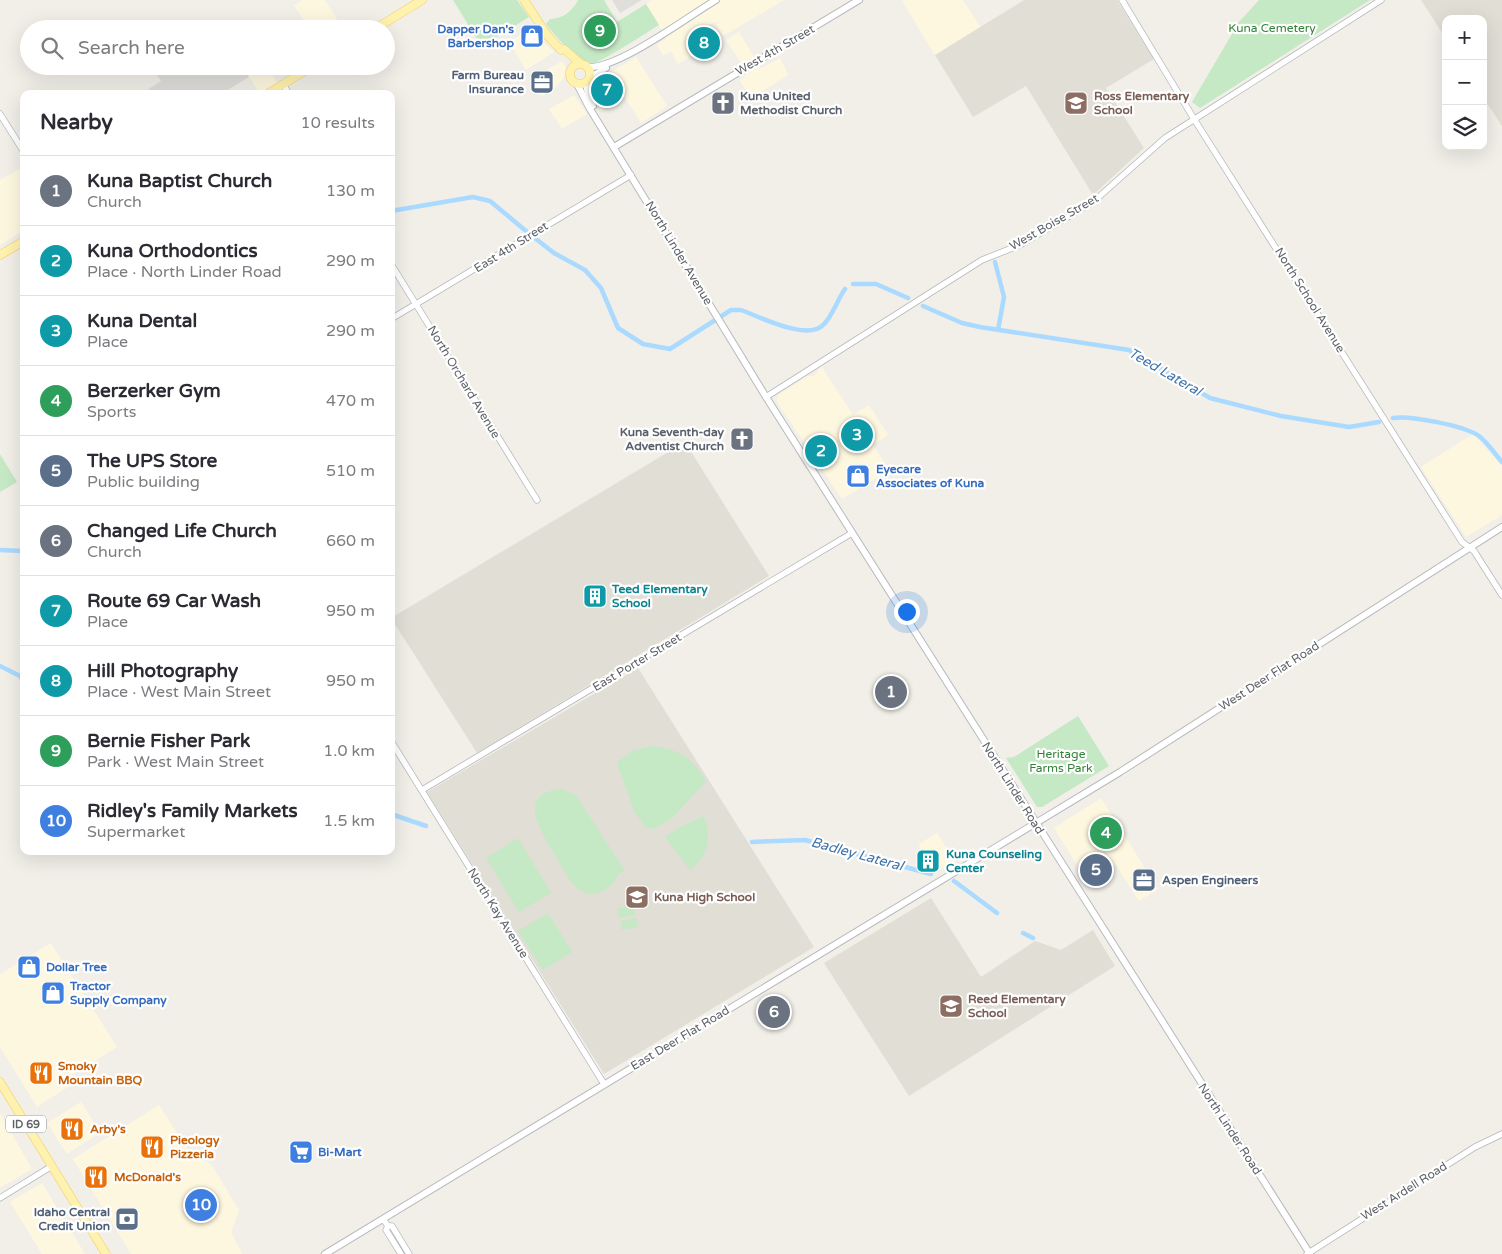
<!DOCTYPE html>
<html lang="en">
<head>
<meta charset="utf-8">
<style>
	:root { --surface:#fff; --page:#f2f2f3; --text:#2b2b33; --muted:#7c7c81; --line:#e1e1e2; --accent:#111827 }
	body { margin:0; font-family:"Varela Round",sans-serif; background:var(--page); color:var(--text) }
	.controls { position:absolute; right:15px; top:15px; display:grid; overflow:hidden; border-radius:10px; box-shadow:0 5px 20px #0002 }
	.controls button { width:45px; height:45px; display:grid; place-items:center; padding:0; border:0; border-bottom:1px solid var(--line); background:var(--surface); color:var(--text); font:25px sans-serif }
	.you { position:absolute; left:906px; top:611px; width:18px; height:18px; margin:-12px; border:4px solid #fff; border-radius:50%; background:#1a73e8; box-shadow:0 0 0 8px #1a73e833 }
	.badge { display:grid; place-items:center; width:32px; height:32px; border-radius:50%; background:var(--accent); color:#fff; font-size:16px; font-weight:700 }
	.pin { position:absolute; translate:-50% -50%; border:2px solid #fff; box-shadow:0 1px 5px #0006 }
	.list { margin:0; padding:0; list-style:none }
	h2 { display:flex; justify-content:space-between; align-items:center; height:65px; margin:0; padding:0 20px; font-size:21px }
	h2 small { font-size:16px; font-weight:400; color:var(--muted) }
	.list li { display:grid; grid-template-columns:32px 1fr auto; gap:15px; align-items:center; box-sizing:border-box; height:70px; padding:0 20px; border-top:1px solid var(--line) }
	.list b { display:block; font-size:19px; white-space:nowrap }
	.list p { margin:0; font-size:16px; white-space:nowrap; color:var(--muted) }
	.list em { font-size:16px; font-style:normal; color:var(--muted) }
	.icon { flex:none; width:28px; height:28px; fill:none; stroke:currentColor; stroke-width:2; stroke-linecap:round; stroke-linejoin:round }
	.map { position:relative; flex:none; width:1502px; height:1254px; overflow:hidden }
	.search { position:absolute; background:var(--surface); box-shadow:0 5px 20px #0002; left:20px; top:20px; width:375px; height:55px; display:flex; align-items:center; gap:12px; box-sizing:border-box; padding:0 18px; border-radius:28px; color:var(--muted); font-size:19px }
	.panel { position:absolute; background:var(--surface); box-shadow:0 5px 20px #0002; left:20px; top:90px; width:375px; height:765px; border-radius:10px }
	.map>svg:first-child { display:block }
	.commercial { fill:#fef7e0 }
	.industrial { fill:#e0deda }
	.education { fill:#e1ded6 }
	.green { fill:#c5e8c5 }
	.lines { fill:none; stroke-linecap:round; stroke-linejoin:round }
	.canal { stroke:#aadaff; stroke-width:4.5 }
	.tertiary-casing { stroke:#b5b8bc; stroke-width:7 }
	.secondary-casing { stroke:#b6babf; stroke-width:8 }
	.primary-casing { stroke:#f2c960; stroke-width:9 }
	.tertiary { stroke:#fff; stroke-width:5.5 }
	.secondary { stroke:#fff; stroke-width:6 }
	.primary { stroke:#fff2af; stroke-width:8 }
	.labels { text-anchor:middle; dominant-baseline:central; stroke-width:4.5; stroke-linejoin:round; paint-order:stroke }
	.shield { fill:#fff; stroke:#8f9295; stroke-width:1 }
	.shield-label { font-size:11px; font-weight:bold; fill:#5f6368 }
	.park-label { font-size:12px; fill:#348238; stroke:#fff }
	.shop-label { font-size:12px; font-weight:bold; fill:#366cbe; stroke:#fff; text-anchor:start }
	.street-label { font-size:12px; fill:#5f6368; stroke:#fff }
	.service-label { font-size:12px; font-weight:bold; fill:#4e5e75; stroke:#fff; text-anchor:end }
	.worship-label { font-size:12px; font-weight:bold; fill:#5b616d; stroke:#fff; text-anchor:start }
	.education-label { font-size:12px; font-weight:bold; fill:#785e54; stroke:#fff; text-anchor:start }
	.culture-label { font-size:12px; font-weight:bold; fill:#0d838f; stroke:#fff; text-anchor:start }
	.food-label { font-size:12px; font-weight:bold; fill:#c56008; stroke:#fff; text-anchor:start }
	.water-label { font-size:14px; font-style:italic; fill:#4174aa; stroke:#fff }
</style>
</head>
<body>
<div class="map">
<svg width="1502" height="1254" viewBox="0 0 1502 1254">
	<rect width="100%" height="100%" fill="#f1efe8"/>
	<path class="commercial" d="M 303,0 L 325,0 L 343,29 L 309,29 L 294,5 Z
		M 653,0 L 784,0 L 723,36 L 715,22 L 703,28 L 691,37 L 699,51 L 678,64 L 671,51 L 663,55 L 657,45 L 667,38 L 646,4 Z
		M 905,0 L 963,0 L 980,27 L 935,55 L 902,1 Z
		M 530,29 L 537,30 L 541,40 L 554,52 L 526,70 L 509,42 Z
		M 739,32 L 761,68 L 780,58 L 788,75 L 751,98 L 740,81 L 747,73 L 726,40 Z
		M 636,57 L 667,106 L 641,123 L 624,96 L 600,111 L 592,89 L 593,83 Z
		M 562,61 L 566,68 L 563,79 L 554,89 L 542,96 L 532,79 Z
		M 267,66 L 284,94 L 260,94 L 243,67 Z
		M 574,95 L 587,114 L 562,129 L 549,109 Z
		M 24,166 L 24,230 L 0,245 L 0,180 Z
		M 822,367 L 853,415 L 869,405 L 888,435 L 873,445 L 889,470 L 842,499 L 777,402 L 778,395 L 808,376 L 813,376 Z
		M 1473,434 L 1502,466 L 1502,515 L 1466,537 L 1421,467 Z
		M 1101,798 L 1158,889 L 1139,901 L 1116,865 L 1088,883 L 1054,828 Z
		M 937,833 L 955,861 L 933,874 L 915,867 L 920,848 L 919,844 Z
		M 51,943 L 117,1047 L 67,1078 L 71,1085 L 37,1107 L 0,1047 L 0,974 Z
		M 81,1102 L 100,1133 L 67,1154 L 47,1123 Z
		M 159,1105 L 190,1153 L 211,1164 L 239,1210 L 231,1232 L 242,1254 L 131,1254 L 73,1159 Z
		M 0,1113 L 32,1169 L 1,1187 L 0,1186 Z
		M 42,1183 L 85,1254 L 42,1254 L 10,1202 Z"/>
	<path class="industrial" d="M 612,0 L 642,0 L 620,13 Z
		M 152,66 L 245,66 L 243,67 L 249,77 L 221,94 L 141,94 L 161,81 Z"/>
	<path class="education" d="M 1024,0 L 1117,0 L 1154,59 L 1106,88 L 1144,148 L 1093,195 L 1026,86 L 973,117 L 935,55 Z
		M 1421,0 L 1502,0 L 1502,126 L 1483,97 L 1483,19 L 1446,19 L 1446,39 Z
		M 685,442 L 769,576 L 477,753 L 391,618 Z
		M 638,668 L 814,947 L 604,1074 L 427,792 Z
		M 931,898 L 981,977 L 1035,941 L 1061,950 L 1093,930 L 1115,966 L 909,1096 L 824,963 Z"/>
	<path class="green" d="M 453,0 L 517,0 L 529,17 L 485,44 L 479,42 Z
		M 578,0 L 604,0 L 617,22 L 646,4 L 659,25 C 649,31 599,64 592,63 C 578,62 554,35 546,24 L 550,19 C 562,19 573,11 578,0 Z
		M 1259,0 L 1370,0 L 1200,108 L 1192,102 L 1239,22 Z
		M 0,454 L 17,482 L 0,492 Z
		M 1078,716 L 1109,766 L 1042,807 L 1037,807 L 1006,758 L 1014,757 Z
		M 652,746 C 678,749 694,758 706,782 L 672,818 L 654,829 L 645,827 L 634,811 L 617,762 L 634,750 Z
		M 562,789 L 576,795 L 625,871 L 620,874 L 619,872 C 612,891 591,903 574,885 C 567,877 562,866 556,856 C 542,834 514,793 562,789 Z
		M 704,816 C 712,837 709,856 690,870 L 665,837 L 678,828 Z
		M 518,838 L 551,893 L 519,912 L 486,858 Z
		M 633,905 L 635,915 L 619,918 L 617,909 Z
		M 548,913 L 572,952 L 543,970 L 518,931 Z
		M 636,918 L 638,927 L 622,930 L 620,921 Z"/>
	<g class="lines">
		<path class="canal" d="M 391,211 L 473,197 L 490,201 L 526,231
			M 536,239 L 554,253 L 585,270 L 601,288 L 618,328 L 643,344 L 670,349 L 731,310 L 741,310 C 760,317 805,340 822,326 C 832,318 837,300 845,289
			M 995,262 L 1004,297 L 998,330
			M 853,284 L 876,284 L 908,298
			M 923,306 L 962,323 L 980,327 L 1129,350 L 1210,398 L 1281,416 L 1349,427 L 1379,422
			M 1393,418 C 1410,415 1465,426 1479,436 C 1488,443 1495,454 1502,462
			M 0,550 L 24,551
			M 0,666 L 20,676 L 24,683
			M 391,814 L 426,826
			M 752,842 L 805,840 L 931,874
			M 954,881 L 997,913
			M 1023,933 L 1033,938"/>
		<g class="tertiary-casing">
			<path id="tertiary" d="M 1122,0 L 1194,119 L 1462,542 L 1474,551 L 1502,595
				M 283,84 L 289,94
				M 0,114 L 24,152
				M 391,264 L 537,500
				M 391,319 L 631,175
				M 766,397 L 982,260 L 1020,245 L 1093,202 L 1165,138 L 1381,0
				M 391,741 L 604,1084
				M 422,790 L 852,533
				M 0,1198 L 52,1166
				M 383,1219 L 388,1226 L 392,1226 L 409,1254
				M 388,1226 L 386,1230 L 401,1254
				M 1307,1254 L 1475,1147 L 1502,1134"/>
		</g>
		<g class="secondary-casing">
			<path id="secondary" d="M 587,67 C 617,70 687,17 716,0
				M 589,78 L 606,68
				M 588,80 L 587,89 L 593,106
				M 577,84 L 590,109 L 766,397 L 1310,1254
				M 614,147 L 859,0
				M 325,1254 L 1120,772 L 1502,527"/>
		</g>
		<g class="primary-casing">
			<path id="primary" d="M 524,0 L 547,35 L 561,50 L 564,49 L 581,64
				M 375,29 L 422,0
				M570 74a10 10 0 1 1 20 0a10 10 0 1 1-20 0Z
				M 267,94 L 313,66
				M 0,255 L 24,241
				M 0,1082 L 106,1254"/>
		</g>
		<use href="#tertiary" class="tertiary"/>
		<use href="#secondary" class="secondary"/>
		<use href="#primary" class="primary"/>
	</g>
	<defs>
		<g id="shop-square" transform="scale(1.25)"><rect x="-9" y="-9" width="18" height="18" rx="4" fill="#3f7fe0" stroke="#fff"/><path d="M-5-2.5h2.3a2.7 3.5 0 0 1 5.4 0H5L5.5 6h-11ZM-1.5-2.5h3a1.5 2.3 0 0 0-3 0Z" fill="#fff"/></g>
		<g id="office-square" transform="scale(1.25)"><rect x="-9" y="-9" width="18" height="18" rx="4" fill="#5c6f8a" stroke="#fff"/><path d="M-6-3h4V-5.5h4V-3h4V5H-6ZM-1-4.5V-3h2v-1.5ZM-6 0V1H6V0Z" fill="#fff"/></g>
		<g id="church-square" transform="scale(1.25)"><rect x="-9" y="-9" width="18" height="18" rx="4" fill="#6b7280" stroke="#fff"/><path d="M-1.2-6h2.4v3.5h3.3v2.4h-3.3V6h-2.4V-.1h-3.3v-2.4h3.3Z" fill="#fff"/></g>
		<g id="school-square" transform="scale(1.25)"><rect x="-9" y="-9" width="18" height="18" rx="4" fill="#8d6e63" stroke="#fff"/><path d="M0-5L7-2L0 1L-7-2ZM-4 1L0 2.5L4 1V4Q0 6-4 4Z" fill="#fff"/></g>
		<g id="building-square" transform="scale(1.25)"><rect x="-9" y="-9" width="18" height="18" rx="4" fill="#0f9aa8" stroke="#fff"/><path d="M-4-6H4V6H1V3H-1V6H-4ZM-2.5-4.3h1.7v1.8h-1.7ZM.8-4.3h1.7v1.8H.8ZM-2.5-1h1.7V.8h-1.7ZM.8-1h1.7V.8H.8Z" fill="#fff"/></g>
		<g id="restaurant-square" transform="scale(1.25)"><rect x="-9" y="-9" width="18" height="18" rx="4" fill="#e8710a" stroke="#fff"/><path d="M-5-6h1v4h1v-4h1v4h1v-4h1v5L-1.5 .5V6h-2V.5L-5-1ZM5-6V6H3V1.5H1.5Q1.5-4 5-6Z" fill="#fff"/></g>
		<g id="supermarket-square" transform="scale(1.25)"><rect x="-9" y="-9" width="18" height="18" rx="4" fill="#3f7fe0" stroke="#fff"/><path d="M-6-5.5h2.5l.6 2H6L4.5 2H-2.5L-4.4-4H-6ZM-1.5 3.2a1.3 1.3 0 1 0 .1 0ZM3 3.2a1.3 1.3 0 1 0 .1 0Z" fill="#fff"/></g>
		<g id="bank-square" transform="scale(1.25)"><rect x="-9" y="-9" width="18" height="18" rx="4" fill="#5c6f8a" stroke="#fff"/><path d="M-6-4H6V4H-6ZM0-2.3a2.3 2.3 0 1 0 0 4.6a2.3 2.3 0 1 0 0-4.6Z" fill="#fff"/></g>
	</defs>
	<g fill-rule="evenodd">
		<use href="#shop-square" x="532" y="36"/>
		<use href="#office-square" x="542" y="82"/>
		<use href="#church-square" x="723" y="103"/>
		<use href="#school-square" x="1076" y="103"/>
		<use href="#church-square" x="742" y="439"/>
		<use href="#shop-square" x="858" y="476"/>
		<use href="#building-square" x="595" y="596"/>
		<use href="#building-square" x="928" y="861"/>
		<use href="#office-square" x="1144" y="880"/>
		<use href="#school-square" x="637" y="897"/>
		<use href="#shop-square" x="29" y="967"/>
		<use href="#shop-square" x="53" y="993"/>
		<use href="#school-square" x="951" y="1006"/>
		<use href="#restaurant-square" x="41" y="1073"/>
		<use href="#restaurant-square" x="72" y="1129"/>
		<use href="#restaurant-square" x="152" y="1147"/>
		<use href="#supermarket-square" x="301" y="1152"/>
		<use href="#restaurant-square" x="96" y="1177"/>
		<use href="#bank-square" x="127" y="1219"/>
	</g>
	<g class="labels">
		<rect class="shield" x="6" y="1115.5" width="40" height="17" rx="4"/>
		<g class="shield-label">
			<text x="26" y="1124">ID 69</text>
		</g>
		<g class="park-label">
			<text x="1272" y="28">Kuna Cemetery</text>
			<text x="1061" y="754">Heritage<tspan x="1061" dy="14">Farms Park</tspan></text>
		</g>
		<g class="shop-label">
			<text x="514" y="29" text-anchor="end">Dapper Dan's<tspan x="514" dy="14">Barbershop</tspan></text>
			<text x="876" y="469">Eyecare<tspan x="876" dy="14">Associates of Kuna</tspan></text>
			<text x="46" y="967">Dollar Tree</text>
			<text x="70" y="986">Tractor<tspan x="70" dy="14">Supply Company</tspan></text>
			<text x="318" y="1152">Bi-Mart</text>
		</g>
		<g class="street-label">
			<text transform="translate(775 50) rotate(-30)">West 4th Street</text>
			<text transform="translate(1054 222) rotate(-30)">West Boise Street</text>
			<text transform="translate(511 247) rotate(-32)">East 4th Street</text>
			<text transform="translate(679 253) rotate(59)">North Linder Avenue</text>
			<text transform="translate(1310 300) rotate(58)">North School Avenue</text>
			<text transform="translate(464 382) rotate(59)">North Orchard Avenue</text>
			<text transform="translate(637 662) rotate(-31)">East Porter Street</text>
			<text transform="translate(1269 676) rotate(-33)">West Deer Flat Road</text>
			<text transform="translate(1013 788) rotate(58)">North Linder Road</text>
			<text transform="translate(498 913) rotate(58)">North Kay Avenue</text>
			<text transform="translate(680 1038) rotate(-31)">East Deer Flat Road</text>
			<text transform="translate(1230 1129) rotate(57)">North Linder Road</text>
			<text transform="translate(1404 1191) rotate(-32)">West Ardell Road</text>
		</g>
		<g class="service-label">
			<text x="524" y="75">Farm Bureau<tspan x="524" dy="14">Insurance</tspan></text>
			<text x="1162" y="880" text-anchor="start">Aspen Engineers</text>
			<text x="110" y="1212">Idaho Central<tspan x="110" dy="14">Credit Union</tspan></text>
		</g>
		<g class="worship-label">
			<text x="740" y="96">Kuna United<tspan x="740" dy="14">Methodist Church</tspan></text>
			<text x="724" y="432" text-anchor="end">Kuna Seventh-day<tspan x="724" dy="14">Adventist Church</tspan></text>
		</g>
		<g class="education-label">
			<text x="1094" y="96">Ross Elementary<tspan x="1094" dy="14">School</tspan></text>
			<text x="654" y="897">Kuna High School</text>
			<text x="968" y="999">Reed Elementary<tspan x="968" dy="14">School</tspan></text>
		</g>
		<g class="culture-label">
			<text x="612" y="589">Teed Elementary<tspan x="612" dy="14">School</tspan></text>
			<text x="946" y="854">Kuna Counseling<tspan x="946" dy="14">Center</tspan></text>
		</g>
		<g class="food-label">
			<text x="58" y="1066">Smoky<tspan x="58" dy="14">Mountain BBQ</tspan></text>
			<text x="90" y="1129">Arby's</text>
			<text x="170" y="1140">Pieology<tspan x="170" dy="14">Pizzeria</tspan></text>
			<text x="114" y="1177">McDonald's</text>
		</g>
		<g class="water-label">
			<text transform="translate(1165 372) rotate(30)">Teed Lateral</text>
			<text transform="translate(857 854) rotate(15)">Badley Lateral</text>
		</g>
	</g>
</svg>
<div class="controls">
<button>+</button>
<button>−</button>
<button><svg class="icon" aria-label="layers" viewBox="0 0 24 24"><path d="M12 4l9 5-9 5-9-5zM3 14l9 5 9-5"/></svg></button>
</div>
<div class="you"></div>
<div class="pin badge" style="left:891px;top:692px;background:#6b7280">1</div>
<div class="pin badge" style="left:821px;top:451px;background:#0f9aa8">2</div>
<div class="pin badge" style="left:857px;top:435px;background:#0f9aa8">3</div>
<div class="pin badge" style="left:1106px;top:833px;background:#2e9e5b">4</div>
<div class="pin badge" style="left:1096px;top:870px;background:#5c6f8a">5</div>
<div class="pin badge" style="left:774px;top:1012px;background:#6b7280">6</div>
<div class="pin badge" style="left:607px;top:90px;background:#0f9aa8">7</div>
<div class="pin badge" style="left:704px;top:43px;background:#0f9aa8">8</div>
<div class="pin badge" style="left:600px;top:31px;background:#2e9e5b">9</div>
<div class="pin badge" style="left:201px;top:1205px;background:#3f7fe0">10</div>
<div class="search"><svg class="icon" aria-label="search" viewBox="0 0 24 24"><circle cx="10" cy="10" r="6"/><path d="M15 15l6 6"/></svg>Search here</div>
<section class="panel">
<h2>Nearby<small>10 results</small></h2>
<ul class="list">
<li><span class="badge" style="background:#6b7280">1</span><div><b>Kuna Baptist Church</b><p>Church</p></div><em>130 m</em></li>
<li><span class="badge" style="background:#0f9aa8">2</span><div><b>Kuna Orthodontics</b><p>Place · North Linder Road</p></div><em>290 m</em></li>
<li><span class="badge" style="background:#0f9aa8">3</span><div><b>Kuna Dental</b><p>Place</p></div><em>290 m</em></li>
<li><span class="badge" style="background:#2e9e5b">4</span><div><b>Berzerker Gym</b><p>Sports</p></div><em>470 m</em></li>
<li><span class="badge" style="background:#5c6f8a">5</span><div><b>The UPS Store</b><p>Public building</p></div><em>510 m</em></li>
<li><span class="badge" style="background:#6b7280">6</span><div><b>Changed Life Church</b><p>Church</p></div><em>660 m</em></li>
<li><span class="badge" style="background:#0f9aa8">7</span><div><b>Route 69 Car Wash</b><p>Place</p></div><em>950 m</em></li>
<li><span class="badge" style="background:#0f9aa8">8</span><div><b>Hill Photography</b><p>Place · West Main Street</p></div><em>950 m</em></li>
<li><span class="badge" style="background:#2e9e5b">9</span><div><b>Bernie Fisher Park</b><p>Park · West Main Street</p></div><em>1.0 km</em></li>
<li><span class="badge" style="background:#3f7fe0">10</span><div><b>Ridley's Family Markets</b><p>Supermarket</p></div><em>1.5 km</em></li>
</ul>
</section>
</div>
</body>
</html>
